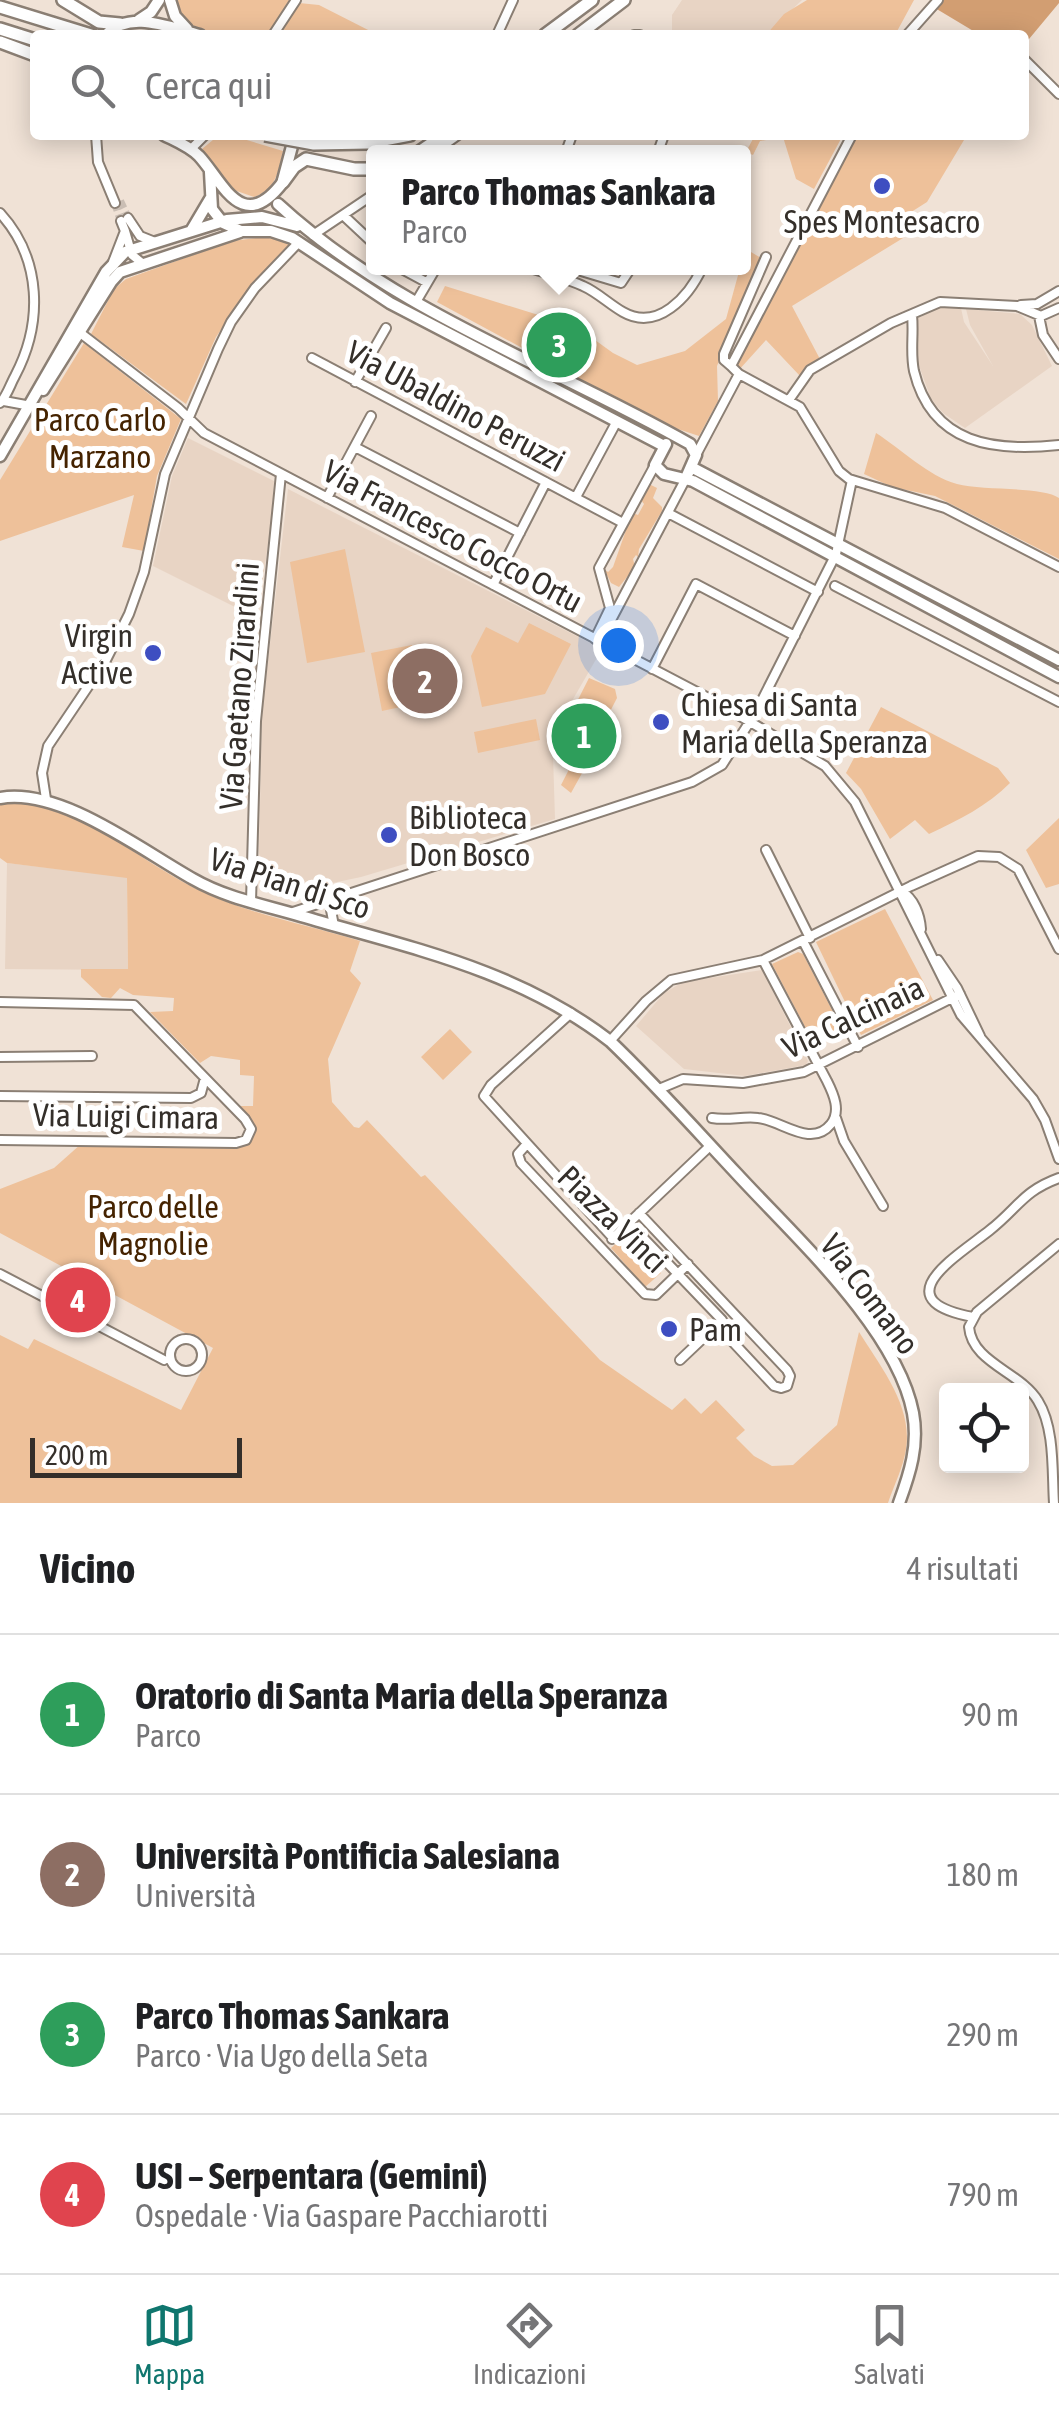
<!DOCTYPE html>
<html lang="it">
<head>
<meta charset="utf-8">
<style>
	:root { --surface:#fff; --page:#f6f6f6; --text:#202124; --muted:#757577; --line:#e0e0e0; --accent:#0f766e }
	body { margin:0; font-family:"Asap Condensed",sans-serif; background:var(--page); color:var(--text) }
	.controls { position:absolute; right:30px; bottom:30px; display:grid; overflow:hidden; border-radius:10px; box-shadow:0 5px 25px #0003 }
	.controls button { width:90px; height:90px; display:grid; place-items:center; padding:0; border:0; border-bottom:2px solid var(--line); background:var(--surface); color:var(--text); font:50px sans-serif }
	.scale { position:absolute; left:30px; bottom:25px; width:212px; box-sizing:border-box; padding-left:10px; border:5px solid #342f2a; border-top:0; font-size:28px; line-height:35px; white-space:nowrap; color:#342f2a; -webkit-text-stroke:8px #fff; paint-order:stroke }
	.you { position:absolute; left:618px; top:645px; width:35px; height:35px; margin:-25px; border:8px solid #fff; border-radius:50%; background:#1a73e8; box-shadow:0 0 0 15px #1a73e833 }
	.badge { display:grid; place-items:center; width:65px; height:65px; border-radius:50%; background:var(--accent); color:#fff; font-size:32px; font-weight:700 }
	.pin { position:absolute; translate:-50% -50%; border:5px solid #fff; box-shadow:0 2px 10px #0006 }
	.popup { position:absolute; left:366px; top:145px; width:385px; height:130px; box-sizing:border-box; display:grid; place-content:center; border-radius:10px; background:var(--surface); filter:drop-shadow(0 2px 8px #0005); font-size:32px; white-space:nowrap; color:var(--muted) }
	.popup b { font-size:38px; color:var(--text) }
	.popup::after { content:''; position:absolute; left:50%; top:100%; margin-left:-20px; border:20px solid transparent; border-top-color:var(--surface) }
	.list { margin:0; padding:0; list-style:none }
	h2 { display:flex; justify-content:space-between; align-items:center; height:130px; margin:0; padding:0 40px; font-size:42px }
	h2 small { font-size:32px; font-weight:400; color:var(--muted) }
	.list li { display:grid; grid-template-columns:65px 1fr auto; gap:30px; align-items:center; box-sizing:border-box; height:160px; padding:0 40px; border-top:2px solid var(--line) }
	.list b { display:block; font-size:38px; white-space:nowrap }
	.list p { margin:0; font-size:32px; white-space:nowrap; color:var(--muted) }
	.list em { font-size:32px; font-style:normal; color:var(--muted) }
	.icon { flex:none; width:55px; height:55px; fill:none; stroke:currentColor; stroke-width:2; stroke-linecap:round; stroke-linejoin:round }
	.map { position:relative; flex:none; width:1059px; height:1503px; overflow:hidden }
	.search { position:absolute; background:var(--surface); box-shadow:0 5px 25px #0003; left:30px; right:30px; top:30px; height:110px; display:flex; align-items:center; gap:25px; box-sizing:border-box; padding:0 35px; border-radius:10px; color:var(--muted); font-size:38px }
	.sheet { height:770px; background:var(--surface) }
	nav { display:flex; justify-content:space-around; align-items:center; box-sizing:border-box; height:140px; border-top:2px solid var(--line); background:var(--surface); font-size:28px; color:var(--muted) }
	nav a { display:grid; justify-items:center; gap:5px }
	nav .on { color:var(--accent) }
	.map>svg:first-child { display:block }
	.built { fill:#e8d4c4 }
	.green { fill:#eec19a }
	.forest { fill:#d29e72 }
	.lines { fill:none; stroke-linecap:round; stroke-linejoin:round }
	.street-tunnel { stroke:#cabeb4; stroke-width:8; stroke-dasharray:8 4; stroke-linecap:butt }
	.street-casing { stroke:#8b7f74; stroke-width:12 }
	.secondary-casing { stroke:#8b7f74; stroke-width:15 }
	.primary-casing { stroke:#8b7f74; stroke-width:16 }
	.street { stroke:#fff; stroke-width:8 }
	.secondary { stroke:#fff; stroke-width:10 }
	.primary { stroke:#fff; stroke-width:11 }
	.primary-bridge-casing { stroke:#8b7f74; stroke-width:16; stroke-linecap:butt }
	.primary-bridge { stroke:#fff; stroke-width:11 }
	.poi-dot { fill:#3e4ec1; stroke:#fff; stroke-width:4 }
	.labels { text-anchor:middle; dominant-baseline:central; stroke-width:10; stroke-linejoin:round; paint-order:stroke }
	.poi-label { font-size:32px; fill:#342f2a; stroke:#fff; text-anchor:start }
	.street-label { font-size:32px; fill:#342f2a; stroke:#fff }
	.park-label { font-size:32px; fill:#452300; stroke:#fff }
</style>
</head>
<body>
<div class="map">
<svg width="1059" height="1503" viewBox="0 0 1059 1503">
	<rect width="100%" height="100%" fill="#f0e2d6"/>
	<path class="built" d="M 682,0 L 802,0 L 766,35 L 672,35 L 672,15 Z
		M 939,308 L 961,308 L 964,322 L 993,366 L 970,325 L 966,309 L 1020,314 L 1032,325 L 1052,366 L 965,428 L 943,413 L 931,399 L 917,360 L 916,319 Z
		M 188,438 L 274,481 L 271,525 L 257,618 L 153,566 L 172,476 Z
		M 288,489 L 602,649 L 565,713 L 553,755 L 555,819 L 361,877 L 299,890 L 273,889 L 264,878 L 259,853 L 262,713 Z
		M 7,863 L 127,877 L 128,970 L 5,969 Z
		M 762,970 L 808,1061 L 806,1065 L 745,1076 L 684,1069 L 636,1026 L 664,993 L 683,982 Z"/>
	<path class="green" d="M 178,0 L 289,0 L 268,35 L 224,35 L 190,27 L 177,6 Z
		M 807,0 L 914,0 L 895,35 L 766,35 L 784,14 Z
		M 299,3 L 319,5 L 378,35 L 280,35 Z
		M 219,135 L 230,135 L 283,151 C 278,171 277,189 254,197 L 231,189 L 202,149 Z
		M 755,135 L 843,135 L 814,189 L 796,179 L 783,137 L 760,141 L 753,155 L 746,152 Z
		M 855,135 L 967,135 L 927,202 L 897,221 L 908,235 L 792,306 L 821,361 L 800,376 L 766,340 L 738,371 L 733,366 Z
		M 263,237 L 291,242 L 240,302 L 216,337 L 186,404 L 91,334 L 114,289 L 126,279 L 232,241 Z
		M 746,249 L 761,258 L 717,366 L 718,401 L 699,436 L 663,424 L 437,302 L 445,286 L 577,327 L 613,353 L 637,365 L 685,351 L 726,319 L 740,268 L 744,268 Z
		M 84,343 L 181,419 L 157,476 L 144,551 L 122,547 L 134,495 L 0,541 L 0,480 Z
		M 876,433 C 901,449 928,476 957,484 C 982,491 1043,486 1059,498 L 1059,559 L 935,496 L 892,487 L 864,474 Z
		M 649,484 L 657,488 L 653,498 L 662,507 L 662,511 L 639,549 L 638,557 L 636,555 L 633,559 L 635,567 L 619,587 L 611,583 L 604,569 L 608,572 L 613,567 L 631,516 L 633,513 L 638,515 L 644,504 L 641,500 Z
		M 345,549 L 365,652 L 307,663 L 290,562 Z
		M 529,623 L 571,644 L 545,694 L 482,707 L 471,656 L 486,627 L 518,643 Z
		M 412,645 L 424,702 L 382,711 L 371,653 Z
		M 589,678 L 615,689 L 617,698 L 600,731 L 608,738 L 603,747 L 596,748 L 571,793 L 561,785 L 581,746 L 560,735 Z
		M 881,707 L 998,768 L 1010,783 C 987,806 959,820 929,834 L 915,820 L 890,839 L 861,789 L 846,773 Z
		M 536,719 L 540,740 L 478,753 L 474,732 Z
		M 14,801 C 82,805 138,861 199,890 C 248,914 307,925 360,941 L 350,971 L 361,983 L 328,1059 L 332,1102 L 354,1127 L 359,1128 L 367,1120 L 421,1177 L 425,1175 L 600,1360 L 672,1410 L 685,1398 L 701,1414 L 716,1400 L 745,1430 L 736,1438 L 754,1456 L 772,1466 L 793,1465 L 837,1425 L 859,1332 C 880,1366 913,1406 906,1449 C 903,1468 894,1485 888,1503 L 0,1503 L 0,1335 L 28,1349 L 34,1339 L 181,1410 L 213,1348 L 0,1233 L 0,1189 L 54,1168 L 81,1144 L 247,1145 L 253,1130 L 237,1106 L 253,1106 L 254,1076 L 240,1075 L 240,1060 L 211,1056 L 200,1063 L 150,1012 L 173,1011 L 174,998 L 133,995 L 120,988 L 111,998 L 102,997 L 81,977 L 81,969 L 128,969 L 127,878 L 7,863 L 0,858 L 0,804 Z
		M 1059,818 L 1059,884 L 1046,888 L 1026,850 Z
		M 885,909 L 933,1000 L 861,1035 L 816,942 Z
		M 798,952 L 803,954 L 842,1029 L 814,1044 L 772,964 Z
		M 450,1029 L 472,1052 L 443,1080 L 421,1057 Z
		M 627,1234 L 661,1273 L 645,1287 L 611,1248 Z"/>
	<path class="forest" d="M 944,0 L 1059,0 L 1059,3 L 1024,45 L 1024,35 L 980,35 L 935,8 Z"/>
	<g class="lines">
		<path class="street-tunnel" d="M 120,201 L 128,218
			M 115,203 L 121,221"/>
		<g class="street-casing">
			<path id="street" d="M 273,35 L 296,0
				M 497,35 L 513,0
				M 634,35 L 640,35
				M 907,35 L 938,0
				M 1024,59 L 1059,94
				M 96,135 L 98,162 L 115,203
				M 191,149 L 205,135
				M 434,152 L 458,135
				M 566,152 L 572,135
				M 658,152 L 664,135
				M 0,213 C 42,259 43,323 15,376 C 10,385 7,396 0,403
				M 343,215 L 374,244
				M 128,218 L 140,236 L 155,242
				M 125,231 L 132,255 L 142,263
				M 313,235 L 374,194
				M 113,262 L 125,231 L 121,221
				M 400,268 L 426,282
				M 531,268 C 548,274 566,278 583,286 C 597,292 609,304 623,312 C 658,332 689,296 702,268
				M 571,268 L 621,283 L 631,268
				M 416,302 L 436,268
				M 1021,305 L 1037,304 L 1059,291
				M 912,315 C 914,334 910,352 914,371 C 932,445 995,452 1059,445
				M 1039,316 L 1043,335 L 1059,359
				M 79,332 L 178,408 L 204,433 L 718,703 L 825,766 L 855,802 L 961,1015 L 1033,1099 L 1045,1120 L 1059,1159
				M 312,358 L 623,523
				M 731,366 L 724,360 L 724,354 L 766,257
				M 739,374 L 800,407 L 839,471 L 849,479 L 945,508 L 1059,567
				M 739,374 L 731,366 L 852,135
				M 355,382 L 386,328
				M 789,400 L 810,370 L 891,323 L 940,302 L 1017,306 L 1041,316 L 1059,308
				M 4,401 L 31,406
				M 355,447 L 520,533
				M 696,455 L 739,374
				M 576,497 L 617,421
				M 327,498 L 371,416
				M 668,513 L 818,592
				M 493,585 L 546,482
				M 835,586 L 1059,702
				M 595,639 L 610,608 L 599,568 L 655,465
				M 600,641 L 685,480
				M 652,669 L 696,584 L 795,636
				M 46,799 L 42,773 L 48,746 L 106,660 L 129,614 L 144,572 L 165,474 L 218,349 L 231,322 L 255,288 L 299,242
				M 766,850 L 810,938
				M 901,891 C 914,898 920,915 921,929
				M 251,902 L 256,721 L 281,474
				M 293,912 L 692,782 L 722,765 L 756,712 L 836,554 L 852,480
				M 334,926 L 331,910 L 339,898
				M 803,941 L 858,1047
				M 938,960 L 957,988 L 980,1036
				M 0,1002 L 134,1005 L 245,1119 L 251,1129 L 246,1140 L 236,1143 L 0,1140
				M 571,1013 L 491,1085 L 484,1096 L 613,1238
				M 610,1041 L 646,1001 L 671,980 L 763,960 L 911,886 L 978,856 L 999,857 L 1018,869 L 1059,949
				M 0,1057 L 92,1056
				M 659,1089 L 683,1079 L 743,1083 L 804,1072 L 960,994
				M 0,1096 L 191,1098 L 201,1093 L 205,1078
				M 712,1118 C 728,1121 743,1116 758,1118 C 781,1120 811,1149 831,1124 C 841,1111 834,1095 827,1081 L 763,960
				M 836,1118 L 844,1141 L 883,1206
				M 526,1145 L 518,1154 L 521,1163 L 645,1294 L 656,1295 L 688,1264
				M 639,1213 L 787,1370 L 790,1376 L 787,1386 L 781,1388 L 774,1386 L 717,1325
				M 629,1223 L 722,1320
				M 612,1239 L 710,1146
				M 0,1274 L 164,1360
				M 973,1317 C 882,1300 956,1257 990,1230 C 1018,1208 1023,1191 1059,1178
				M170 1355a16 16 0 1 1 32 0a16 16 0 1 1-32 0Z
				M 680,1360 L 718,1324
				M 1054,1503 C 1052,1472 1055,1428 1038,1401 C 1021,1372 972,1363 969,1327 L 977,1312 L 1059,1244"/>
		</g>
		<g class="secondary-casing">
			<path id="secondary" d="M 170,0 L 175,16 L 187,29
				M 139,20 L 151,12 L 159,0
				M 106,35 C 130,9 170,28 200,35
				M 164,135 C 176,141 189,146 199,156 C 223,182 242,236 283,182
				M 210,172 L 212,209 L 223,223 L 241,231 L 271,231 L 292,238 L 390,303 L 664,446
				M 283,180 L 295,135
				M 278,204 C 395,312 553,366 690,444 L 696,455 L 685,480
				M 191,231 L 210,199
				M 43,390 L 111,282 L 120,272 L 240,232
				M 666,444 L 655,465 L 664,474 L 693,481 L 1059,677
				M 0,456 L 106,272 L 125,252 L 227,220 L 262,217 L 297,226
				M 691,467 L 1059,660
				M 0,798 C 60,787 141,850 193,879 C 226,898 264,905 301,916 C 410,948 517,969 610,1041 C 654,1083 695,1129 737,1174 C 794,1236 897,1329 913,1413 C 919,1445 910,1473 899,1503"/>
		</g>
		<g class="primary-casing">
			<path id="primary" d="M 63,0 L 99,22 L 120,24
				M 0,7 L 91,35
				M 0,29 L 35,40
				M 545,35 L 592,0
				M 578,35 L 624,0
				M 0,42 L 35,55
				M 368,143 L 410,135
				M 419,152 L 444,135
				M 283,182 L 294,167 L 306,159 L 354,169 L 374,169"/>
		</g>
		<use href="#street" class="street"/>
		<use href="#secondary" class="secondary"/>
		<use href="#primary" class="primary"/>
		<g class="primary-bridge-casing">
			<path id="primary-bridge" d="M 265,135 L 314,144 L 368,143"/>
		</g>
		<use href="#primary-bridge" class="primary-bridge"/>
	</g>
	<g class="poi-dot">
		<circle cx="882" cy="186" r="10"/>
		<circle cx="153" cy="653" r="10"/>
		<circle cx="661" cy="722" r="10"/>
		<circle cx="389" cy="835" r="10"/>
		<circle cx="669" cy="1329" r="10"/>
	</g>
	<g class="labels">
		<g class="poi-label">
			<text x="882" y="221" text-anchor="middle">Spes Montesacro</text>
			<text x="133" y="635" text-anchor="end">Virgin<tspan x="133" dy="37">Active</tspan></text>
			<text x="681" y="704">Chiesa di Santa<tspan x="681" dy="37">Maria della Speranza</tspan></text>
			<text x="409" y="817">Biblioteca<tspan x="409" dy="37">Don Bosco</tspan></text>
			<text x="689" y="1329">Pam</text>
		</g>
		<g class="street-label">
			<text transform="translate(456 406) rotate(28)">Via Ubaldino Peruzzi</text>
			<text transform="translate(453 536) rotate(28)">Via Francesco Cocco Ortu</text>
			<text transform="translate(239 686) rotate(-86)">Via Gaetano Zirardini</text>
			<text transform="translate(290 883) rotate(18)">Via Pian di Sco</text>
			<text transform="translate(853 1017) rotate(-25)">Via Calcinaia</text>
			<text transform="translate(126 1116) rotate(1)">Via Luigi Cimara</text>
			<text transform="translate(613 1219) rotate(44)">Piazza Vinci</text>
			<text transform="translate(870 1294) rotate(53)">Via Comano</text>
		</g>
		<g class="park-label">
			<text x="100" y="419">Parco Carlo<tspan x="100" dy="37">Marzano</tspan></text>
			<text x="153" y="1206">Parco delle<tspan x="153" dy="37">Magnolie</tspan></text>
		</g>
	</g>
</svg>
<div class="controls">
<button><svg class="icon" aria-label="locate" viewBox="0 0 24 24"><circle cx="12" cy="12" r="6"/><path d="M12 2v4M12 18v4M2 12h4M18 12h4"/></svg></button>
</div>
<div class="scale">200 m</div>
<div class="you"></div>
<div class="pin badge" style="left:584px;top:736px;background:#2e9e5b">1</div>
<div class="pin badge" style="left:425px;top:681px;background:#8d6e63">2</div>
<div class="pin badge" style="left:559px;top:345px;background:#2e9e5b">3</div>
<div class="popup"><b>Parco Thomas Sankara</b>Parco</div>
<div class="pin badge" style="left:78px;top:1300px;background:#e0444e">4</div>
<div class="search"><svg class="icon" aria-label="search" viewBox="0 0 24 24"><circle cx="10" cy="10" r="6"/><path d="M15 15l6 6"/></svg>Cerca qui</div>
</div>
<section class="sheet">
<h2>Vicino<small>4 risultati</small></h2>
<ul class="list">
<li><span class="badge" style="background:#2e9e5b">1</span><div><b>Oratorio di Santa Maria della Speranza</b><p>Parco</p></div><em>90 m</em></li>
<li><span class="badge" style="background:#8d6e63">2</span><div><b>Università Pontificia Salesiana</b><p>Università</p></div><em>180 m</em></li>
<li><span class="badge" style="background:#2e9e5b">3</span><div><b>Parco Thomas Sankara</b><p>Parco · Via Ugo della Seta</p></div><em>290 m</em></li>
<li><span class="badge" style="background:#e0444e">4</span><div><b>USI – Serpentara (Gemini)</b><p>Ospedale · Via Gaspare Pacchiarotti</p></div><em>790 m</em></li>
</ul>
</section>
<nav>
<a class="on"><svg class="icon" aria-label="map" viewBox="0 0 24 24"><path d="M3 6l6-2 6 2 6-2v14l-6 2-6-2-6 2zM9 4v14M15 6v14"/></svg>Mappa</a>
<a><svg class="icon" aria-label="directions" viewBox="0 0 24 24"><path d="M12 3l9 9-9 9-9-9zM9 14v-3h6M13 9l2 2-2 2"/></svg>Indicazioni</a>
<a><svg class="icon" aria-label="saved" viewBox="0 0 24 24"><path d="M7 4h10v16l-5-4-5 4z"/></svg>Salvati</a>
</nav>
</body>
</html>
